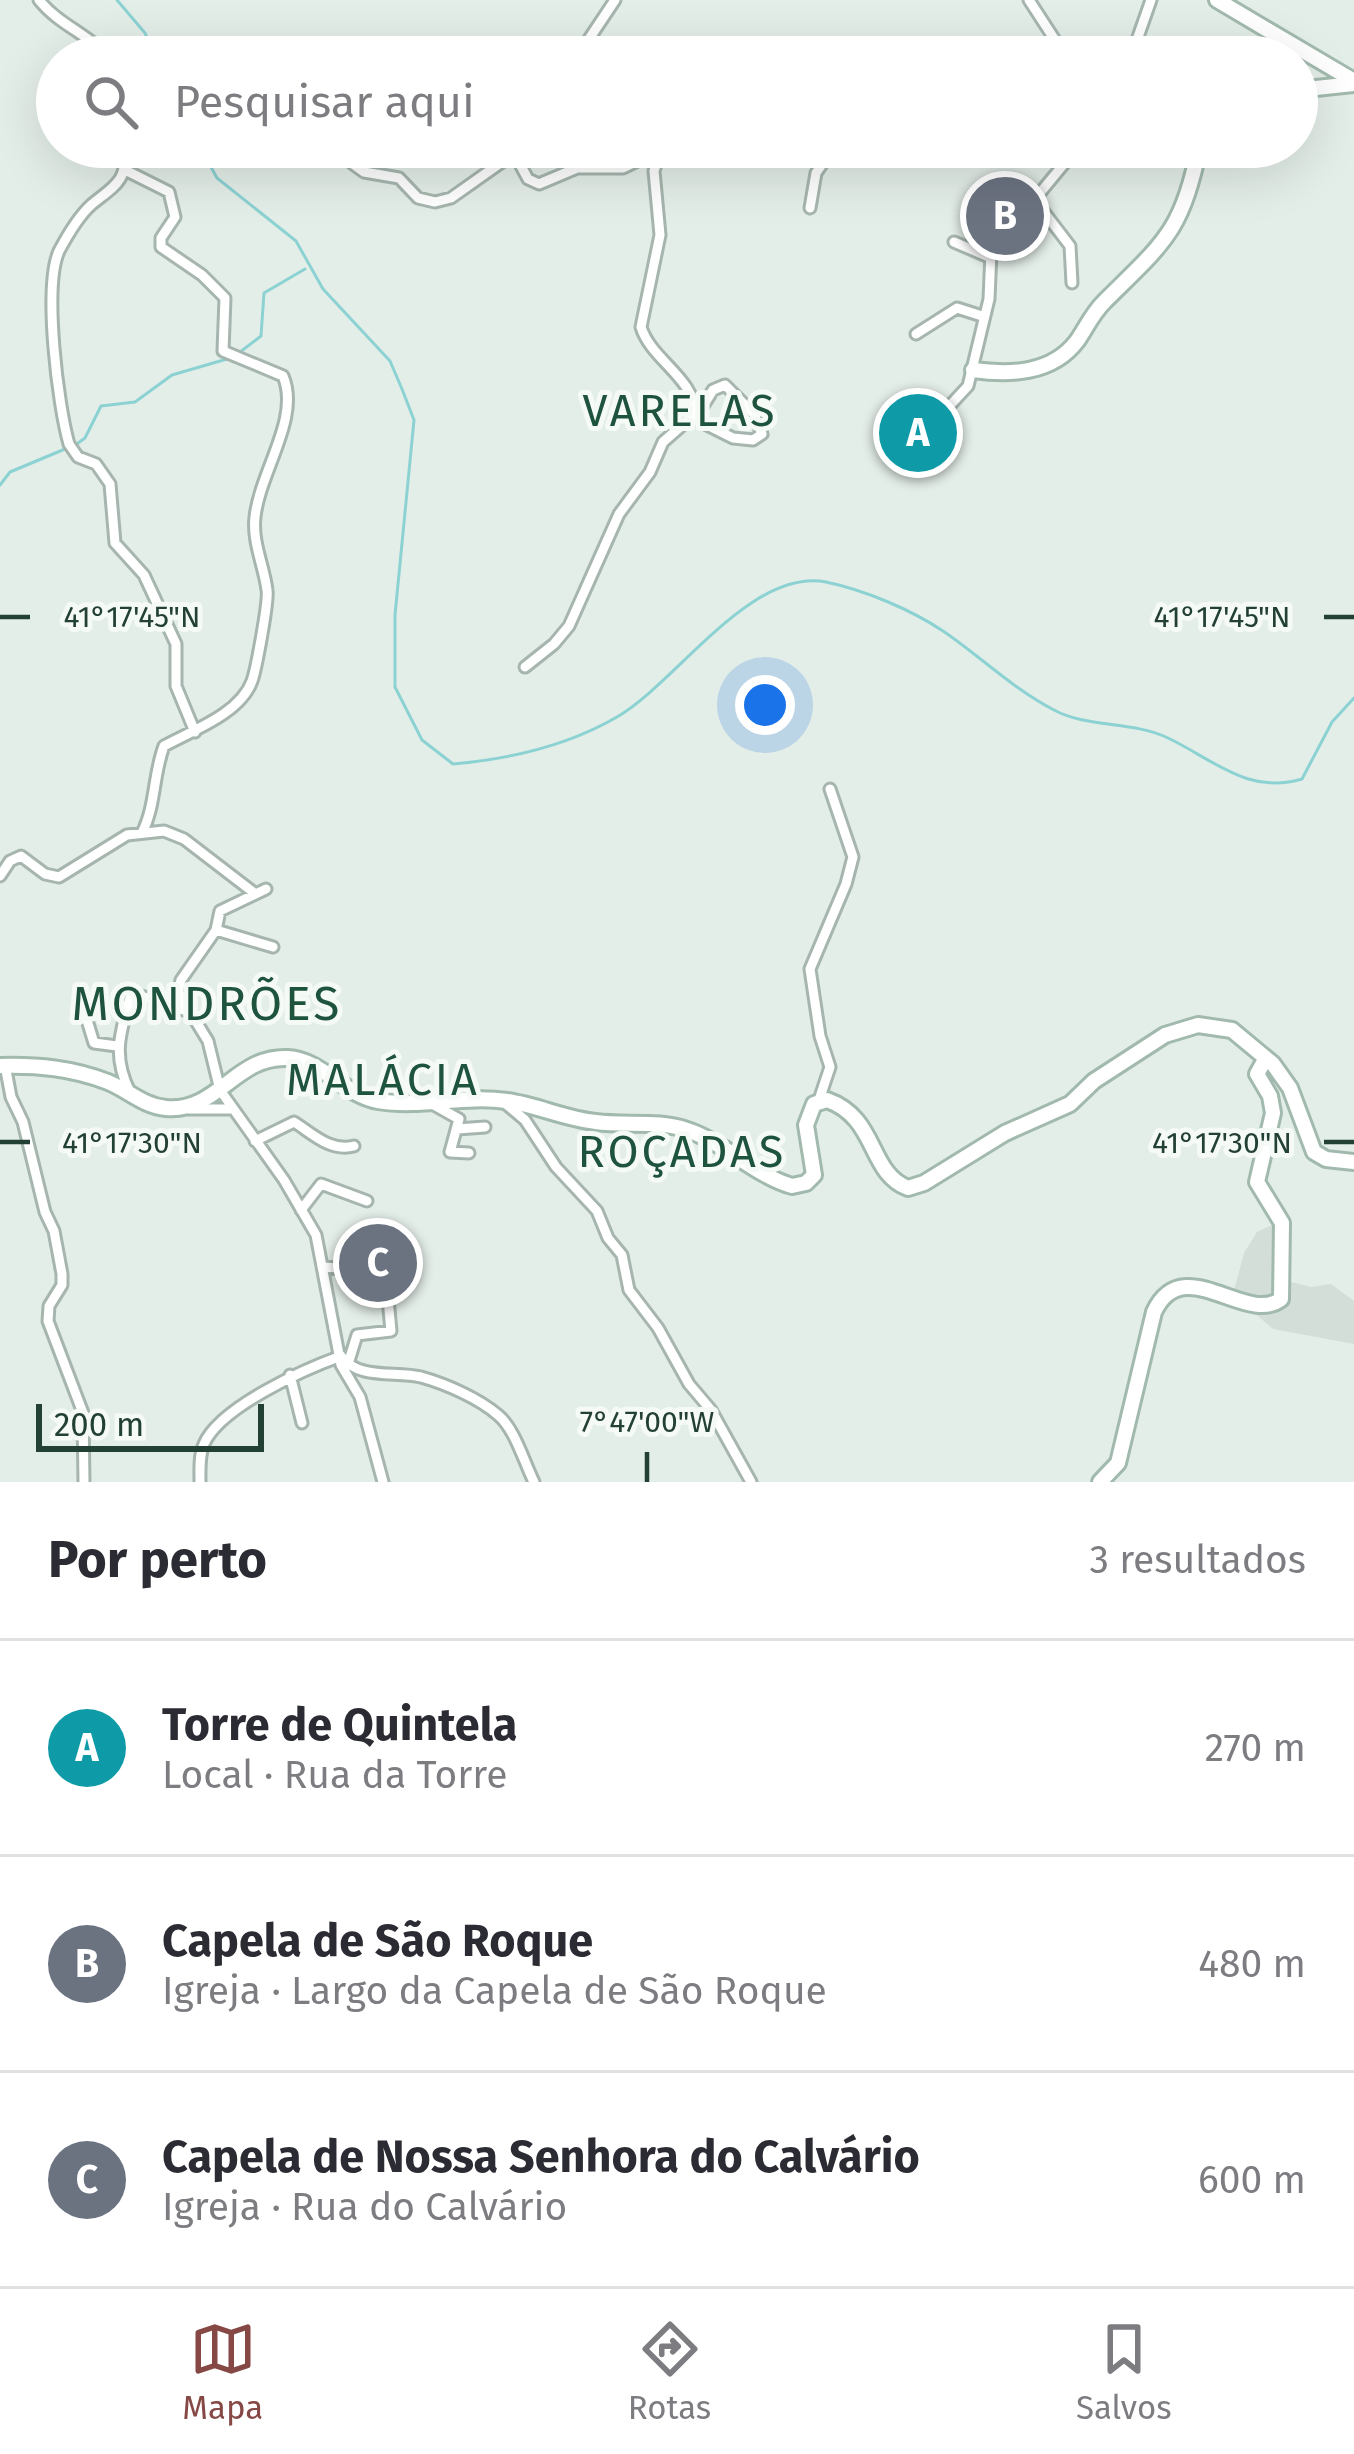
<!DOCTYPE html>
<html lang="pt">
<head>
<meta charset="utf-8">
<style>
	:root { --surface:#fff; --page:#f2f2f3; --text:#2b2b33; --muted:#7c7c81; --line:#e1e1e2; --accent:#854845 }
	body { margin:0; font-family:"Fira Sans",sans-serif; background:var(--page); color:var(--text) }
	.scale { position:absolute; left:36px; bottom:30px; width:228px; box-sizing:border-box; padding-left:12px; border:6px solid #234034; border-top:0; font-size:33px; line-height:42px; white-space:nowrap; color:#234034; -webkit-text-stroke:9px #f5faf7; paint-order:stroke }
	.you { position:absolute; left:765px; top:705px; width:42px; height:42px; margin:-30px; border:9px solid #fff; border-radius:50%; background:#1a73e8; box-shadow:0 0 0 18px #1a73e833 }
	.badge { display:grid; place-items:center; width:78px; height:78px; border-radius:50%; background:var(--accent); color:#fff; font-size:39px; font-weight:700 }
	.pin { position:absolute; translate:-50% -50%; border:6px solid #fff; box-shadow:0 3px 12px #0006 }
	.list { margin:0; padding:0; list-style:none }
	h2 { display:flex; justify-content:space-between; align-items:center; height:156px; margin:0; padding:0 48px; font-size:51px }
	h2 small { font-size:39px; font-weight:400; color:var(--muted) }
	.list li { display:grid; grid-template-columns:78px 1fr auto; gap:36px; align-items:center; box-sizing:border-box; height:216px; padding:0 48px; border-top:3px solid var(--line) }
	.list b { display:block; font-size:45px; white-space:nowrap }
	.list p { margin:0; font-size:39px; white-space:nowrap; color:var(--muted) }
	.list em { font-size:39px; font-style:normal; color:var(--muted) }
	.icon { flex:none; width:66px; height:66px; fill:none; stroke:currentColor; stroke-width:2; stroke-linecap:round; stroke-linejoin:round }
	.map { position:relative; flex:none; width:1354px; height:1482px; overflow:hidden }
	.search { position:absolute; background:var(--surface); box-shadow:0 12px 48px #0002; left:36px; right:36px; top:36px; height:132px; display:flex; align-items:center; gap:30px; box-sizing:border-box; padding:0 42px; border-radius:66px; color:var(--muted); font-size:45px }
	.sheet { height:804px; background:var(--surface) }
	nav { display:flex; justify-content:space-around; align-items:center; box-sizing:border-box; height:168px; border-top:3px solid var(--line); background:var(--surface); font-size:33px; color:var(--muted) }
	nav a { display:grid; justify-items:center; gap:6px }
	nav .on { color:var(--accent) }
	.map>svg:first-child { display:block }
	.built { fill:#d2ded7 }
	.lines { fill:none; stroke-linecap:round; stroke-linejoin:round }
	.stream { stroke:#8cd2d3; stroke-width:3 }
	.street-casing { stroke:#a6b6ae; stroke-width:15 }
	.secondary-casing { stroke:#a2baae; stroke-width:20 }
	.street { stroke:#fff; stroke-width:9 }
	.secondary { stroke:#fff; stroke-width:14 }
	.ticks { fill:none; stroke:#234034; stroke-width:4.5 }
	.labels { text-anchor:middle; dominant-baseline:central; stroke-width:10; stroke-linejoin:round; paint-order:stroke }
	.neighbourhood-label { font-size:45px; letter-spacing:3px; fill:#1e533e; stroke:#f5faf7 }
	.quarter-label { font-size:48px; letter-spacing:3px; fill:#1e533e; stroke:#f5faf7 }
	.ticks-label { font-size:30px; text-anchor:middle; fill:#234034; stroke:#f5faf7; stroke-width:10; stroke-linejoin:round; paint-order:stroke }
</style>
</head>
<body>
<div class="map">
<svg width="1354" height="1482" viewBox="0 0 1354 1482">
	<rect width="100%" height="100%" fill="#e4eee8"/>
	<path class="built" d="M 1272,1225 L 1280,1279 L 1311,1287 L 1331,1284 L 1354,1301 L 1354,1344 L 1273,1329 L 1233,1294 L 1244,1253 L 1257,1232 Z"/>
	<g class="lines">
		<path class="stream" d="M 117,0 L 145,33 L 156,57
			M 200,147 L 217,178 L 296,241 L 323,289 L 390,361 L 402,389 L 414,420 L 395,615 L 395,687 L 422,740 L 453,764 C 510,759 567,746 617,717 C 677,682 750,568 826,582 C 864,590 910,609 943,631 C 980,656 1013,689 1054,710 C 1087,728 1133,721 1168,738 C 1214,760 1248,795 1302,779 L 1332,722 L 1354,698
			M 236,355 L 261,336 L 264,293 L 305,269
			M 74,446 L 85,438 L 101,406 L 135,402 L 172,375 L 227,359
			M 0,485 L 10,472 L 65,449"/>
		<g class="street-casing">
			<path id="street" d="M 39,0 C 59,25 88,34 109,57
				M 1029,0 L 1066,57
				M 577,57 L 615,0
				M 1098,57 L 1132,53
				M 1131,57 L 1151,0
				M 124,147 C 129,181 114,186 91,205 C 78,217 67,236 59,251 C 43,287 58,406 69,444 L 78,457 L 96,464 L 110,484 L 115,543 L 144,575 L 176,644 L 176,686 L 195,732
				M 302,147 L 342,156 L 364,172 L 399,178 L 418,198 L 435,202 L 451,198 L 523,147
				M 515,155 L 528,179 L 539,184 L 577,168 L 623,168 L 660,150
				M 125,170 L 169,192 L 175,217 L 161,238 L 161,247 L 202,275 L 225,298 L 223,351 L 283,376 C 301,418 260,471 255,517 C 252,542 264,566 267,590 C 269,601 256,670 252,681 C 240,714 191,731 164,746 C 153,775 156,805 142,833
				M 1034,199 L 1070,246 L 1072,283
				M 810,208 L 816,173 L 834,147
				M 954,242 L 989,257
				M 916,334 L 957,308 L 982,316
				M 693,418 L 733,438 L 753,440 L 762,434 L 754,414 L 725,385 L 713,390 L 703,406 L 695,407
				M 910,425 L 942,414 L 968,386 L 989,299 L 991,252 L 1078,147
				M 525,667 L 554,644 L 569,626 L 619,514 L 650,472 L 663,442 L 695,414 C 695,378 651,360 641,327 L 660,235 L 654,171 L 662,147
				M 0,876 L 10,861 L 21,856 L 45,874 L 59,877 L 127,835 L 164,831 L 184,839 L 253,892
				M 266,889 L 220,911 L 216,930 L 181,980 L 178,992 L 208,1041 L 220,1090 L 284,1180 L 316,1235 L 341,1365 L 360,1397 L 383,1482
				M 216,930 L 273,947
				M 82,1004 L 94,1043 L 117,1046
				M 5,1065 L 11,1097 L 23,1122 L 45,1212 L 54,1231 L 62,1274 L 62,1285 L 49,1306 L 48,1321 L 83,1413 L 84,1482
				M 130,1092 C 112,1057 120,1033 130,998 L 141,996 L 190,1012
				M 819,1100 L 830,1067 L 820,1036 L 810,969 L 846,884 L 853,857 L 830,789
				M 506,1104 L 525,1120 L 556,1167 L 597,1211 L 608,1238 L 622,1255 L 629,1290 L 658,1328 L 689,1384 L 711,1410 L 751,1482
				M 434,1105 L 459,1119 L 450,1152 L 469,1153
				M 189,1109 L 233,1109
				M 457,1129 L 485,1127
				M 255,1141 L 294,1122 C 313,1134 330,1152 354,1146
				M 301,1210 L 321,1184 L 367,1201
				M 322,1267 L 376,1270 L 386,1277 L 391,1331 L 357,1335 L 348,1364
				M 341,1356 C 358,1380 394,1371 421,1377 C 446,1384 478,1398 498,1415 C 515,1429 524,1462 534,1482
				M 290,1375 L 302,1423
				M 200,1482 C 200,1470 199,1455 204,1444 C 220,1407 305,1369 341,1356"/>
		</g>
		<g class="secondary-casing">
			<path id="secondary" d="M 1217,0 L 1354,81
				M 1297,90 L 1354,84
				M 973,370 C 1010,375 1052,374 1077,341 C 1086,328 1092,314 1104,302 C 1162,244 1183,232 1199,147
				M 0,1066 C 38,1065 72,1068 108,1082 C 128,1090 143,1106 166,1108 C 217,1113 236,1055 288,1058 C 322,1060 344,1095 378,1101 C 421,1108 464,1095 507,1101 C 537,1105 565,1119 596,1122 C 625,1126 660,1120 687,1130 C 724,1142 754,1175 792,1186 L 806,1183 L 814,1175 L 806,1125 L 814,1104 L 827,1100 C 878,1118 868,1173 908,1188 L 924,1183 L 1005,1133 L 1070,1104 L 1094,1081 L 1165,1035 L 1198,1025 L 1232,1030 L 1273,1064 L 1290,1088 L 1314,1152 L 1326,1159 L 1354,1162
				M 1100,1482 L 1118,1463 L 1154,1312 C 1183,1250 1246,1326 1281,1299 L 1282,1223 L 1257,1182 L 1273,1113 L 1270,1096 L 1257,1074 L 1266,1058"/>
		</g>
		<use href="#street" class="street"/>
		<use href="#secondary" class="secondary"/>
	</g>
	<path class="ticks" d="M 0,617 L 30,617M 1324,617 L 1354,617M 0,1142 L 30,1142M 1324,1142 L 1354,1142M 647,1452 L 647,1482"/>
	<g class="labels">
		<g class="neighbourhood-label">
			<text x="680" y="411">VARELAS</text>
			<text x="383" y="1080">MALÁCIA</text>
			<text x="682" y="1152">ROÇADAS</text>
		</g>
		<g class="quarter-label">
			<text x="207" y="1004">MONDRÕES</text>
		</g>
	</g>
	<g class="ticks-label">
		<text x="132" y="627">41°17'45"N</text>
		<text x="1222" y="627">41°17'45"N</text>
		<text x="132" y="1153">41°17'30"N</text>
		<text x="1222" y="1153">41°17'30"N</text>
		<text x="647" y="1432">7°47'00"W</text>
	</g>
</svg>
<div class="scale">200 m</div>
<div class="you"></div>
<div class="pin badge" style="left:918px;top:433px;background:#0f9aa8">A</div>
<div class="pin badge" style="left:1005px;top:216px;background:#6b7280">B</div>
<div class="pin badge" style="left:378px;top:1263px;background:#6b7280">C</div>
<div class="search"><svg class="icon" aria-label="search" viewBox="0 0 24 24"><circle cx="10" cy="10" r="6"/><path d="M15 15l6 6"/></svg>Pesquisar aqui</div>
</div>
<section class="sheet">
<h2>Por perto<small>3 resultados</small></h2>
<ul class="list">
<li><span class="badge" style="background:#0f9aa8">A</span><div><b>Torre de Quintela</b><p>Local · Rua da Torre</p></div><em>270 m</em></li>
<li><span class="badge" style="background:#6b7280">B</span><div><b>Capela de São Roque</b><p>Igreja · Largo da Capela de São Roque</p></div><em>480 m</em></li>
<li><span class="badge" style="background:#6b7280">C</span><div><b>Capela de Nossa Senhora do Calvário</b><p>Igreja · Rua do Calvário</p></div><em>600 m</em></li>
</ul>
</section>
<nav>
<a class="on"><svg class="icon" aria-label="map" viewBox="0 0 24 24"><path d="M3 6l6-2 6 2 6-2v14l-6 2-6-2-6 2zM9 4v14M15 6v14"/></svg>Mapa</a>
<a><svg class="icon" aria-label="directions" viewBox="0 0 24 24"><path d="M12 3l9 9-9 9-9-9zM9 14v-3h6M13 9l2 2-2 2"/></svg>Rotas</a>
<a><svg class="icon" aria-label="saved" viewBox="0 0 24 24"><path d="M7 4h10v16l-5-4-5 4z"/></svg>Salvos</a>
</nav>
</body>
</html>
